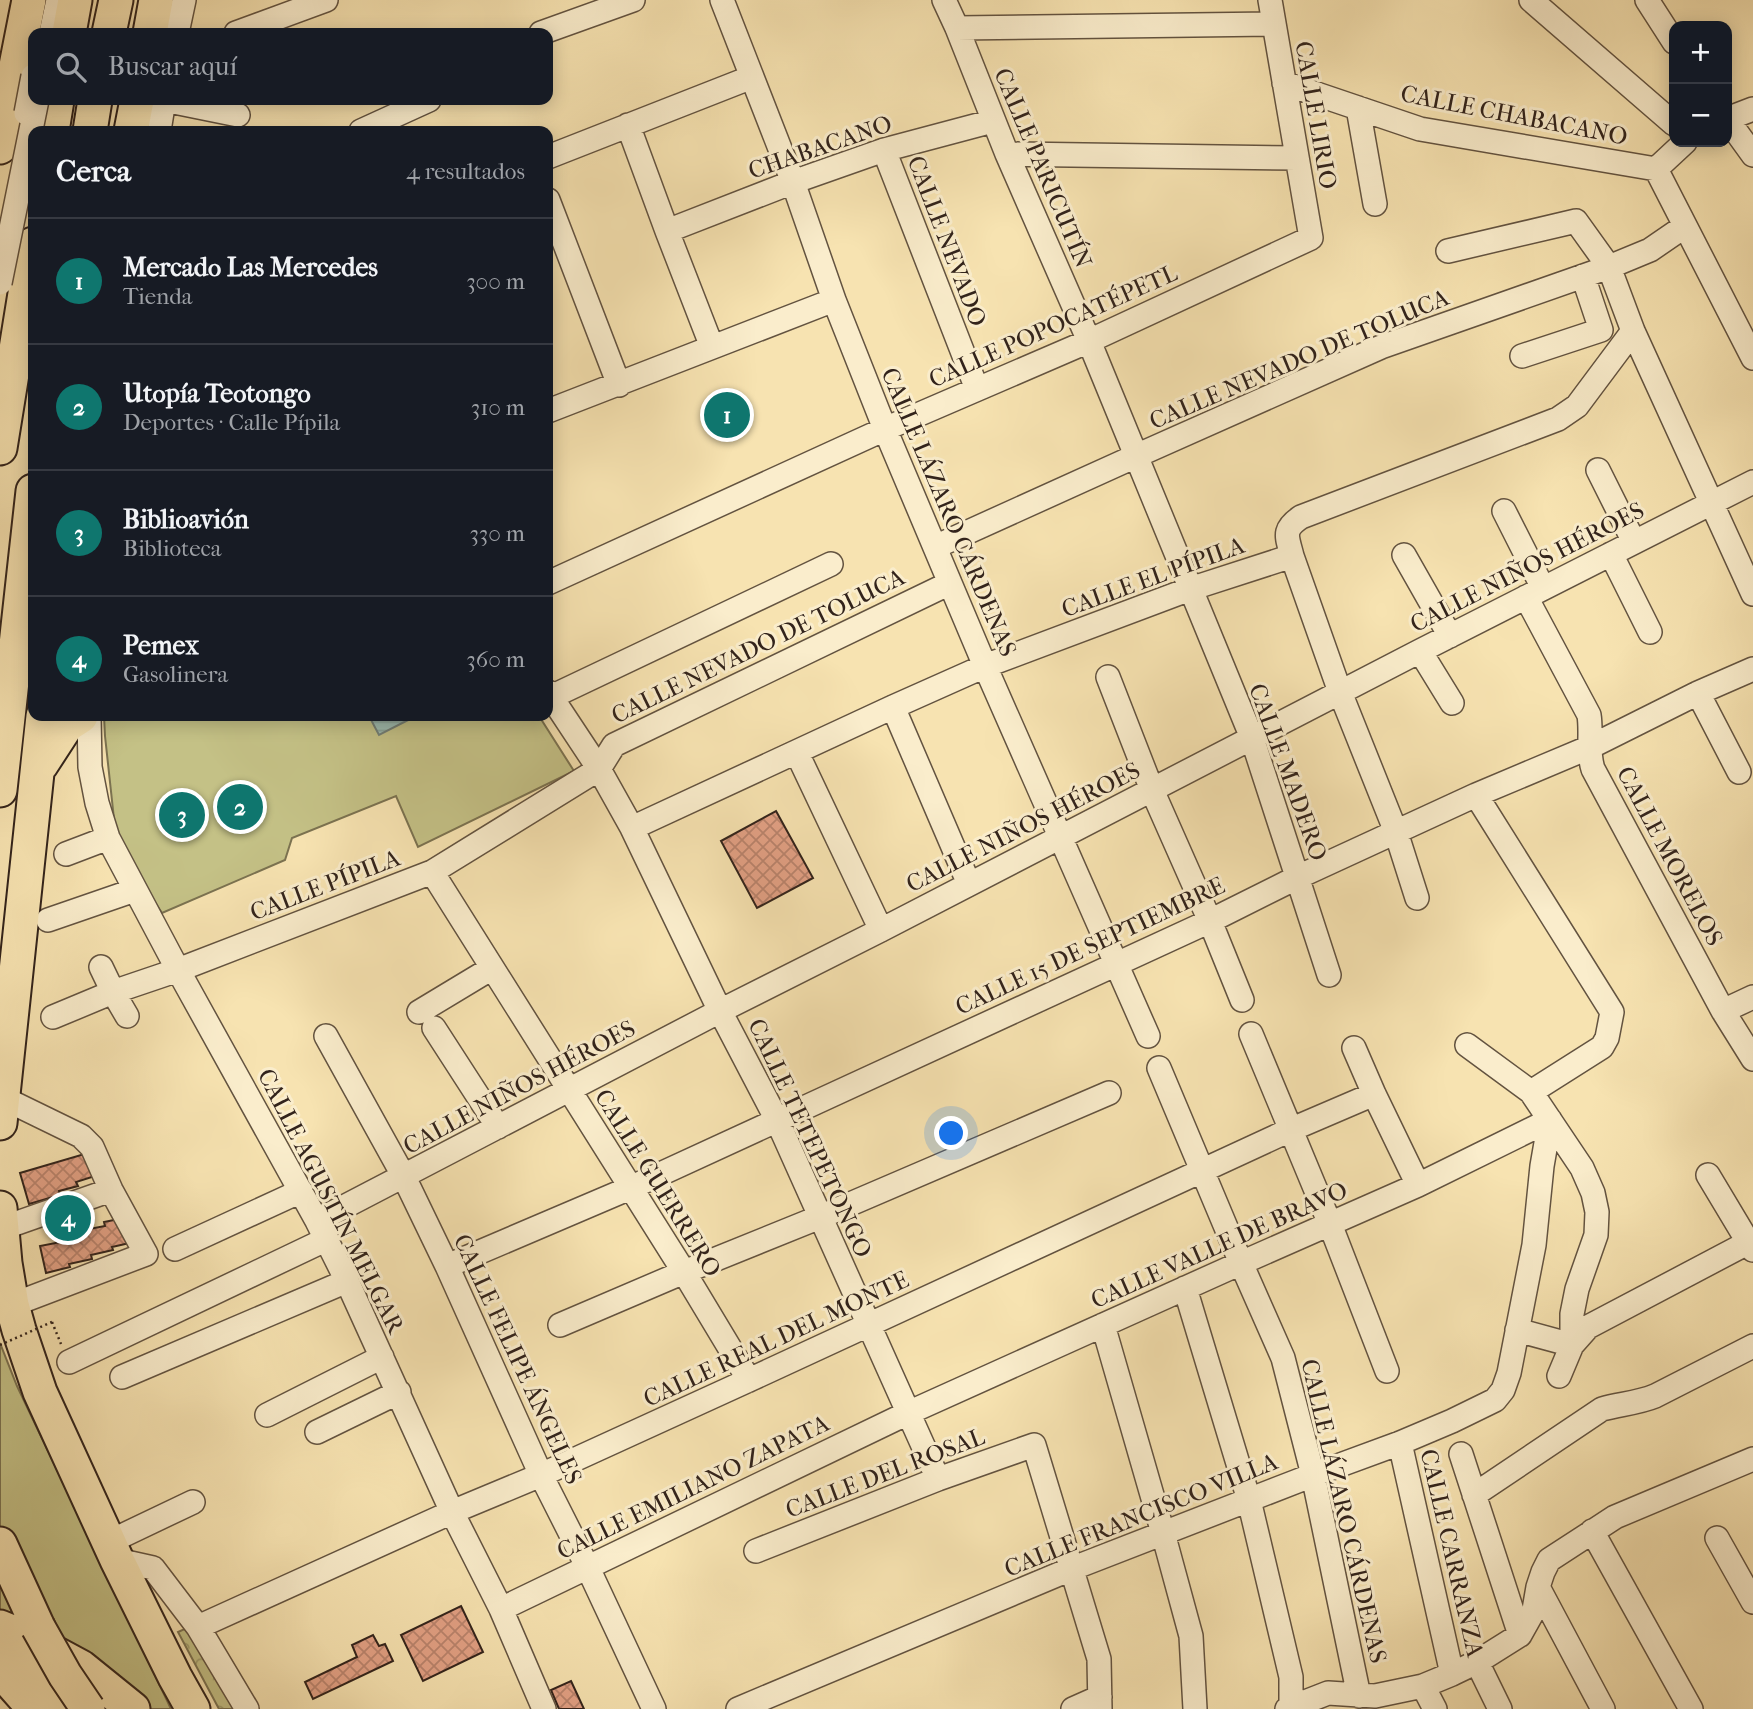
<!DOCTYPE html>
<html lang="es">
<head>
<meta charset="utf-8">
<style>
	:root { --surface:#171b24; --page:#20242c; --text:#f1f3f6; --muted:#9ea1a6; --line:#363941; --accent:#0f766e }
	body { margin:0; font-family:"IM FELL French Canon",serif; background:var(--page); color:var(--text) }
	.controls { position:absolute; right:21px; top:21px; display:grid; overflow:hidden; border-radius:14px; box-shadow:0 4px 18px #0003 }
	.controls button { width:63px; height:63px; display:grid; place-items:center; padding:0; border:0; border-bottom:2px solid var(--line); background:var(--surface); color:var(--text); font:35px sans-serif }
	.you { position:absolute; left:952px; top:1134px; width:24px; height:24px; margin:-18px; border:5px solid #fff; border-radius:50%; background:#1a73e8; box-shadow:0 0 0 10px #1a73e833 }
	.badge { display:grid; place-items:center; width:46px; height:46px; border-radius:50%; background:var(--accent); color:#fff; font-size:23px; font-weight:700 }
	.pin { position:absolute; translate:-50% -50%; border:4px solid #fff; box-shadow:0 2px 7px #0006 }
	.list { margin:0; padding:0; list-style:none }
	h2 { display:flex; justify-content:space-between; align-items:center; height:91px; margin:0; padding:0 28px; font-size:30px }
	h2 small { font-size:23px; font-weight:400; color:var(--muted) }
	.list li { display:grid; grid-template-columns:46px 1fr auto; gap:21px; align-items:center; box-sizing:border-box; height:126px; padding:0 28px; border-top:2px solid var(--line) }
	.list b { display:block; font-size:26px; white-space:nowrap }
	.list p { margin:0; font-size:23px; white-space:nowrap; color:var(--muted) }
	.list em { font-size:23px; font-style:normal; color:var(--muted) }
	.icon { flex:none; width:38px; height:38px; fill:none; stroke:currentColor; stroke-width:2; stroke-linecap:round; stroke-linejoin:round }
	.map { position:relative; flex:none; width:1753px; height:1709px; overflow:hidden }
	.search { position:absolute; background:var(--surface); box-shadow:0 4px 18px #0003; left:28px; top:28px; width:525px; height:77px; display:flex; align-items:center; gap:18px; box-sizing:border-box; padding:0 24px; border-radius:14px; color:var(--muted); font-size:26px }
	.panel { position:absolute; background:var(--surface); box-shadow:0 4px 18px #0003; left:28px; top:126px; width:525px; height:595px; border-radius:14px }
	.map>svg:first-child { display:block }
	.green { fill:#c4c186; stroke:#7b7250; stroke-width:2 }
	.forest { fill:url(#forest-crowns); stroke:#7b7250; stroke-width:2 }
	.water { fill:url(#water-rules); stroke:#737f76; stroke-width:2 }
	.building { fill:url(#building-cross-hatch); stroke:#32231b; stroke-width:2 }
	.lines { fill:none; stroke-linecap:round; stroke-linejoin:round }
	.minor-tunnel { stroke:#d0bd93; stroke-width:23; stroke-dasharray:23 11; stroke-linecap:butt }
	.minor-casing { stroke:#635340; stroke-width:26 }
	.major-casing { stroke:#32231b; stroke-width:32 }
	.highway-casing { stroke:#32231b; stroke-width:37 }
	.path { stroke:#32231b; stroke-width:2.5; stroke-dasharray:2 3.5; stroke-linecap:butt }
	.minor { stroke:#faedcc; stroke-width:23 }
	.major { stroke:#f7e3b1; stroke-width:28 }
	.highway { stroke:#f7e3b1; stroke-width:33 }
	.minor-bridge-casing { stroke:#635340; stroke-width:26; stroke-linecap:butt }
	.highway-bridge-casing { stroke:#32231b; stroke-width:37; stroke-linecap:butt }
	.path-bridge { stroke:#32231b; stroke-width:2.5; stroke-dasharray:2 3.5; stroke-linecap:butt }
	.minor-bridge { stroke:#faedcc; stroke-width:23 }
	.highway-bridge { stroke:#f7e3b1; stroke-width:33 }
	.labels { text-anchor:middle; dominant-baseline:central; stroke-width:6; stroke-linejoin:round; paint-order:stroke }
	.street-label { font-size:24px; fill:#32231b; stroke:#faedcc }
</style>
</head>
<body>
<div class="map">
<svg width="1753" height="1709" viewBox="0 0 1753 1709">
	<defs>
		<pattern id="forest-crowns" width="20" height="18" patternUnits="userSpaceOnUse" patternTransform="scale(1.75)"><rect width="20" height="18" fill="#c4c186"/><path d="M2 6a3 3 0 1 1 6 0M12 15a3 3 0 1 1 6 0" fill="none" stroke="#a09c6d"/></pattern>
		<pattern id="water-rules" width="6" height="5" patternUnits="userSpaceOnUse" patternTransform="scale(1.75)"><rect width="6" height="5" fill="#9ebdb2"/><path d="M0 2.5h6" fill="none" stroke="#89a298"/></pattern>
		<pattern id="building-cross-hatch" width="8" height="8" patternUnits="userSpaceOnUse" patternTransform="scale(1.75)"><rect width="8" height="8" fill="#e3a185"/><path d="M0 0l8 8M0 8l8-8" fill="none" stroke="#b9836c"/></pattern>
	</defs>
	<rect width="100%" height="100%" fill="#f7e3b1"/>
	<filter id="stains"><feTurbulence type="fractalNoise" baseFrequency=".00286" numOctaves="4"/><feColorMatrix values="0 0 0 0 .2 0 0 0 0 .09 0 0 0 0 .02 0 0 0 .5 -.17"/></filter>
	<radialGradient id="worn" r=".72"><stop offset=".6" stop-color="#630" stop-opacity="0"/><stop offset="1" stop-color="#630" stop-opacity=".3"/></radialGradient>
	<path class="green" d="M 104,716 L 539,716 L 574,771 L 418,847 L 396,796 L 292,838 L 285,860 L 162,913 L 137,875 L 119,837 L 114,819 L 105,736 Z
		M 0,1343 L 17,1386 L 171,1709 L 148,1709 L 0,1613 Z"/>
	<path class="forest" d="M 189,1627 L 234,1709 L 219,1709 L 178,1632 Z"/>
	<path class="water" d="M 369,716 L 416,716 L 379,735 Z"/>
	<path class="building" d="M 776,811 L 813,878 L 757,908 L 721,841 Z
		M 98,1150 L 98,1175 L 76,1182 L 78,1186 L 59,1191 L 60,1195 L 29,1204 L 20,1173 Z
		M 129,1217 L 134,1242 L 112,1247 L 113,1250 L 91,1255 L 92,1259 L 69,1264 L 70,1267 L 46,1273 L 40,1246 L 61,1242 L 61,1238 L 85,1233 L 84,1230 L 105,1226 L 104,1222 Z
		M 461,1606 L 483,1652 L 423,1681 L 401,1635 Z
		M 373,1635 L 379,1646 L 385,1644 L 393,1661 L 313,1699 L 305,1682 L 357,1657 L 352,1645 Z
		M 571,1681 L 584,1709 L 559,1709 L 551,1690 Z"/>
	<g class="lines">
		<path class="minor-tunnel" d="M 0,413 L 33,421"/>
		<g class="minor-casing">
			<path id="minor" d="M 722,0 L 793,182 L 834,300 L 885,429 L 985,666 L 1148,1036
				M 944,0 L 957,28 L 1007,154 L 1089,341 L 1252,738 L 1329,975
				M 1531,0 L 1674,124
				M 1647,0 L 1674,42
				M 957,28 L 1274,24
				M 51,33 L 58,0
				M 177,33 L 184,0
				M 236,33 L 326,0
				M 541,33 L 633,0
				M 1284,83 L 1420,129 L 1656,169 L 1685,142
				M 164,100 L 238,115
				M 1358,108 L 1375,204
				M 1727,119 L 1753,155
				M 1727,119 L 1753,109
				M 628,125 L 667,231 L 712,347
				M 159,131 L 164,100
				M 361,131 L 429,100
				M 884,150 L 977,389
				M 1007,154 L 1297,158
				M 548,157 L 752,77
				M 1656,169 L 1753,358
				M 548,200 L 619,385
				M 667,231 L 793,182 L 884,150 L 993,121
				M 1448,251 L 1576,221 L 1609,267 L 1633,331 L 1753,594
				M 1522,356 L 1601,330 L 1583,276
				M 548,411 L 834,300
				M 1598,470 L 1634,542
				M 1504,511 L 1543,588
				M 935,547 L 1136,456 L 1381,347 L 1609,267 L 1650,250 L 1685,226
				M 1611,554 L 1650,632
				M 1404,555 L 1450,636
				M 1292,556 L 1340,692 L 1396,832 L 1417,898
				M 548,583 L 885,429 L 1089,341 L 1311,238 L 1270,0
				M 1526,597 L 1589,715 C 1592,733 1587,751 1593,769 L 1723,1011 L 1753,1059
				M 1420,651 L 1452,703
				M 1108,677 L 1152,790 L 1210,921 L 1242,1000
				M 548,692 L 599,769 L 632,828 L 720,1011 L 777,1120 L 938,1479
				M 1698,693 L 1739,772
				M 551,697 L 831,564
				M 893,707 L 969,884
				M 89,716 L 90,767 L 97,803 L 108,838 L 178,970 L 317,1221 L 347,1281 L 452,1512 L 501,1609 L 544,1709
				M 797,753 L 881,930
				M 1476,795 L 1612,1012 L 1607,1038 L 1602,1047 L 1531,1092
				M 632,828 L 893,707 L 985,666 L 1190,589 L 1292,556 C 1287,536 1282,530 1301,517 L 1558,419 L 1577,406 L 1633,331
				M 66,854 L 108,838
				M 432,872 L 684,1272 L 749,1380
				M 48,920 L 135,890
				M 101,967 L 113,992 L 127,1016
				M 1723,1011 L 1753,997
				M 419,1012 L 492,968
				M 53,1017 L 113,992 L 178,970 L 432,872 L 599,769 L 614,745 L 950,583
				M 434,1028 L 498,1127
				M 1251,1034 L 1330,1224 L 1387,1371
				M 326,1036 L 404,1177 L 447,1266 L 541,1475 L 588,1568 L 654,1709
				M 1467,1045 L 1531,1092 L 1582,1168 L 1593,1193 L 1597,1212 L 1596,1235 L 1577,1289 L 1572,1314 L 1572,1345 L 1559,1376
				M 1354,1048 L 1374,1094 L 1418,1185
				M 1159,1068 L 1241,1263 L 1283,1358 L 1313,1475 L 1359,1696
				M 3,1098 L 81,1136 L 92,1147 L 111,1190 L 146,1254 L 12,1305
				M 1708,1175 L 1753,1250
				M 317,1221 L 720,1011 L 881,930 L 1420,651 L 1753,482
				M 3,1228 L 111,1190
				M 175,1249 L 301,1191
				M 447,1266 L 630,1188 L 1210,921 L 1298,877 L 1476,795 L 1590,747 L 1698,693 L 1753,669
				M 1185,1288 L 1249,1500 L 1291,1677 L 1291,1707
				M 560,1325 L 684,1272 L 820,1217 L 1109,1093
				M 1103,1325 L 1163,1533 L 1191,1636 L 1195,1709
				M 1517,1330 L 1572,1345
				M 1572,1345 L 1588,1327 L 1753,1240
				M 69,1362 L 327,1239
				M 122,1377 L 347,1281
				M 267,1415 L 382,1357
				M 317,1432 L 399,1392
				M 1400,1443 L 1452,1674
				M 1461,1454 L 1520,1635
				M 1474,1495 L 1602,1409 C 1620,1404 1638,1403 1655,1396 L 1753,1346
				M 1592,1531 L 1691,1709
				M 1717,1538 L 1753,1602
				M 109,1542 L 193,1502
				M 756,1551 L 938,1479 L 1034,1445 L 1099,1659 L 1100,1709
				M 117,1560 L 153,1568 L 198,1627 L 247,1709
				M 501,1609 L 908,1413 L 1241,1263 L 1418,1185 L 1550,1120
				M 198,1627 L 452,1512 L 541,1475 L 749,1380 L 1290,1130 L 1374,1094
				M 1477,1662 L 1500,1709
				M 1423,1686 L 1435,1709
				M 738,1709 L 1071,1569 L 1313,1475 L 1400,1443 L 1452,1421 L 1495,1400 L 1503,1390 L 1509,1373 L 1534,1245 L 1542,1166 L 1550,1120
				M 1073,1709 L 1100,1697
				M 1287,1709 L 1328,1693 L 1375,1696 L 1423,1686 L 1452,1674 L 1477,1662 L 1520,1635 L 1534,1610 L 1538,1587
				M 1603,1709 L 1538,1587 L 1543,1572 L 1549,1560 L 1615,1517 L 1753,1459"/>
		</g>
		<g class="major-casing">
			<path id="major" d="M 0,1641 L 38,1679 L 62,1709
				M 0,1674 L 31,1709"/>
		</g>
		<g class="highway-casing">
			<path id="highway" d="M 69,33 L 75,0
				M 109,33 L 116,0
				M 150,33 L 156,0
				M 52,131 L 57,100
				M 90,131 L 95,100
				M 131,131 L 137,100
				M 0,147 L 29,0
				M 0,448 L 33,244
				M 41,765 L 67,725 L 81,716
				M 0,790 L 33,491
				M 0,1123 L 43,716
				M 0,1208 L 5,1263 L 12,1305 L 19,1330 L 40,1392 L 117,1560 L 175,1677 L 193,1709
				M 0,1544 L 38,1627
				M 0,1627 L 29,1639 L 81,1667 L 133,1709"/>
		</g>
		<path class="path" d="M 52,1322 L 61,1344"/>
		<use href="#minor" class="minor"/>
		<use href="#major" class="major"/>
		<use href="#highway" class="highway"/>
		<g class="minor-bridge-casing">
			<path id="minor-bridge" d="M 26,113 L 33,76
				M 0,283 L 37,100"/>
		</g>
		<g class="highway-bridge-casing">
			<path id="highway-bridge" d="M 38,1627 L 65,1675 L 88,1709"/>
		</g>
		<path class="path-bridge" d="M 0,1345 L 52,1322"/>
		<use href="#minor-bridge" class="minor-bridge"/>
		<use href="#highway-bridge" class="highway-bridge"/>
	</g>
	<g class="labels">
		<g class="street-label">
			<text transform="translate(1316 115) rotate(80)">CALLE LIRIO</text>
			<text transform="translate(1514 115) rotate(11)">CALLE CHABACANO</text>
			<text transform="translate(820 147) rotate(-19)">CHABACANO</text>
			<text transform="translate(1043 168) rotate(67)">CALLE PARICUTÍN</text>
			<text transform="translate(947 241) rotate(69)">CALLE NEVADO</text>
			<text transform="translate(1053 326) rotate(-24)">CALLE POPOCATÉPETL</text>
			<text transform="translate(1299 359) rotate(-23)">CALLE NEVADO DE TOLUCA</text>
			<text transform="translate(949 512) rotate(67)">CALLE LÁZARO CÁRDENAS</text>
			<text transform="translate(1527 567) rotate(-27)">CALLE NIÑOS HÉROES</text>
			<text transform="translate(1153 577) rotate(-20)">CALLE EL PÍPILA</text>
			<text transform="translate(758 646) rotate(-26)">CALLE NEVADO DE TOLUCA</text>
			<text transform="translate(1288 772) rotate(70)">CALLE MADERO</text>
			<text transform="translate(1023 827) rotate(-27)">CALLE NIÑOS HÉROES</text>
			<text transform="translate(1670 856) rotate(62)">CALLE MORELOS</text>
			<text transform="translate(325 885) rotate(-21)">CALLE PÍPILA</text>
			<text transform="translate(1090 946) rotate(-25)">CALLE 15 DE SEPTIEMBRE</text>
			<text transform="translate(519 1087) rotate(-28)">CALLE NIÑOS HÉROES</text>
			<text transform="translate(810 1138) rotate(65)">CALLE TETEPETONGO</text>
			<text transform="translate(658 1183) rotate(58)">CALLE GUERRERO</text>
			<text transform="translate(331 1201) rotate(63)">CALLE AGUSTÍN MELGAR</text>
			<text transform="translate(1219 1245) rotate(-24)">CALLE VALLE DE BRAVO</text>
			<text transform="translate(776 1339) rotate(-25)">CALLE REAL DEL MONTE</text>
			<text transform="translate(518 1359) rotate(65)">CALLE FELIPE ÁNGELES</text>
			<text transform="translate(885 1473) rotate(-21)">CALLE DEL ROSAL</text>
			<text transform="translate(693 1487) rotate(-26)">CALLE EMILIANO ZAPATA</text>
			<text transform="translate(1344 1511) rotate(77)">CALLE LÁZARO CÁRDENAS</text>
			<text transform="translate(1141 1515) rotate(-22)">CALLE FRANCISCO VILLA</text>
			<text transform="translate(1452 1553) rotate(77)">CALLE CARRANZA</text>
		</g>
	</g>
	<rect width="100%" height="100%" filter="url(#stains)"/>
	<rect width="100%" height="100%" fill="url(#worn)"/>
</svg>
<div class="controls">
<button>+</button>
<button>−</button>
</div>
<div class="you"></div>
<div class="pin badge" style="left:727px;top:415px">1</div>
<div class="pin badge" style="left:240px;top:807px">2</div>
<div class="pin badge" style="left:182px;top:815px">3</div>
<div class="pin badge" style="left:68px;top:1218px">4</div>
<div class="search"><svg class="icon" aria-label="search" viewBox="0 0 24 24"><circle cx="10" cy="10" r="6"/><path d="M15 15l6 6"/></svg>Buscar aquí</div>
<section class="panel">
<h2>Cerca<small>4 resultados</small></h2>
<ul class="list">
<li><span class="badge">1</span><div><b>Mercado Las Mercedes</b><p>Tienda</p></div><em>300 m</em></li>
<li><span class="badge">2</span><div><b>Utopía Teotongo</b><p>Deportes · Calle Pípila</p></div><em>310 m</em></li>
<li><span class="badge">3</span><div><b>Biblioavión</b><p>Biblioteca</p></div><em>330 m</em></li>
<li><span class="badge">4</span><div><b>Pemex</b><p>Gasolinera</p></div><em>360 m</em></li>
</ul>
</section>
</div>
</body>
</html>
